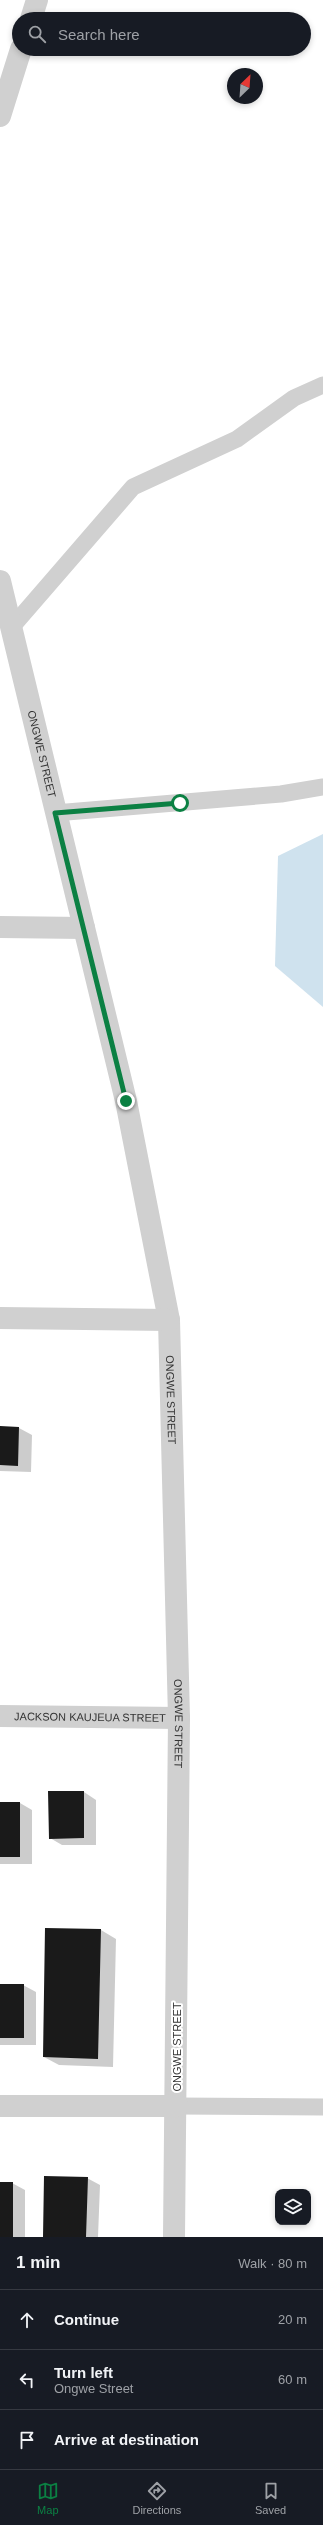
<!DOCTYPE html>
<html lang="en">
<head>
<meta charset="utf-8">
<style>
	:root { --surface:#171b24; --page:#242831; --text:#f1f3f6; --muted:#9ea1a6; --line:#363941; --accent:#0b8043 }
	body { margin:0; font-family:Helvetica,sans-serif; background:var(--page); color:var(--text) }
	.controls { position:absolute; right:12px; bottom:12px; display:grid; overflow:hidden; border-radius:8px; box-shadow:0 2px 6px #0003 }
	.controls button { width:36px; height:36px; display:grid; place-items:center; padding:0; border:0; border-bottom:1px solid var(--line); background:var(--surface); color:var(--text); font:20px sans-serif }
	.compass { position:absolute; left:227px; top:68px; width:36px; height:36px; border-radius:50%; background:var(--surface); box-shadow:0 2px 6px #0003; rotate:25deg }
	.stop { position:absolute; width:12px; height:12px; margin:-9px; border:3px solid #0b8043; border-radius:50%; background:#fff }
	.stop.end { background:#0b8043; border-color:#fff; box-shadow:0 1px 4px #0008 }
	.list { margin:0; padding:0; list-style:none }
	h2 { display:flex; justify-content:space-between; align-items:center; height:52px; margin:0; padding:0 16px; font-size:17px }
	h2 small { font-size:13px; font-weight:400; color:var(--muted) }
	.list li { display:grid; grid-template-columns:26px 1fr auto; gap:12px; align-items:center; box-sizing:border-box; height:60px; padding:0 16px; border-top:1px solid var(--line) }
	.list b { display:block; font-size:15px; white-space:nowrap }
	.list p { margin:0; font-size:13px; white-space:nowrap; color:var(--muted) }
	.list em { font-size:13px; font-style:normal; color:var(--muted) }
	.icon { flex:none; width:22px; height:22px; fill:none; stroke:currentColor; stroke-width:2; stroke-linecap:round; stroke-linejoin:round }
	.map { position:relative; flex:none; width:323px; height:2237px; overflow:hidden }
	.search { position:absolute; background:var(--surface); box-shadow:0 2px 6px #0003; left:12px; right:12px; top:12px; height:44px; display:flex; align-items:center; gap:10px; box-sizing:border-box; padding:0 14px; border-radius:22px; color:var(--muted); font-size:15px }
	.sheet { height:232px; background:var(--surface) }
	nav { display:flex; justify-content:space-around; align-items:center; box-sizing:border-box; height:56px; border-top:1px solid var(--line); background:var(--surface); font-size:11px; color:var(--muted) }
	nav a { display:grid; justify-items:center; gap:2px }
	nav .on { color:var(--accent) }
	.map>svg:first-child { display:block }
	.water { fill:#cfe2ee }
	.shadow { fill:#0003 }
	.building { fill:#1a1a1a }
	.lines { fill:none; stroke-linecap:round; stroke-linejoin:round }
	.lane { stroke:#d0d0d0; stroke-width:17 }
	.street { stroke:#d0d0d0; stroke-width:22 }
	.route { stroke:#0b8043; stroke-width:5 }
	.labels { text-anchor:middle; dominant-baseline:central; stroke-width:4; stroke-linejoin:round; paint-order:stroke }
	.street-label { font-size:11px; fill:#333; stroke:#fff }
</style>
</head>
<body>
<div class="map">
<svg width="323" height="2237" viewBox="0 0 323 2237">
	<rect width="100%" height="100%" fill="#fff"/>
	<path class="water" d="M 323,834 L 323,1007 L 275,966 L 278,856 Z"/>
	<path class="shadow" d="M 0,1427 L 19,1428 L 32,1435 L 31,1472 L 0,1471 Z
		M 84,1792 L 96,1800 L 96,1845 L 62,1845 L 50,1838 Z
		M 0,1803 L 20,1803 L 32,1810 L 32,1864 L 0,1864 Z
		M 101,1930 L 116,1939 L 113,2067 L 59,2065 L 44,2057 Z
		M 0,1985 L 23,1985 L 36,1992 L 36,2045 L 0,2045 Z
		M 87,2178 L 100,2185 L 98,2237 L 44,2237 Z
		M 0,2183 L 12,2183 L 25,2190 L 25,2237 L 0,2237 Z"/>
	<path class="building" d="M 0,1426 L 19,1427 L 18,1466 L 0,1465 Z
		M 48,1791 L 84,1791 L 84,1838 L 49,1839 Z
		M 0,1802 L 20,1802 L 20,1857 L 0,1857 Z
		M 45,1928 L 101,1929 L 98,2059 L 43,2057 Z
		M 0,1984 L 24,1984 L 24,2038 L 0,2038 Z
		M 44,2176 L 88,2177 L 86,2237 L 43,2237 Z
		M 0,2182 L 13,2182 L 13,2237 L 0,2237 Z"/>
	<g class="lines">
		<path class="lane" d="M 11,628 L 133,487 L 237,439 L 294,398 L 323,385
			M 55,813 L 281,794 L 323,787
			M 177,2106 L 323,2107"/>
		<g class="street">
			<path d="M 31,19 L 37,0"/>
			<path d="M 0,116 L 21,49"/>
			<path id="s1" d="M 0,581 L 126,1101 L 169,1320 L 179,1718 L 174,2237"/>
			<path d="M 0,927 L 84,928"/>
			<path d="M 0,1318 L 169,1320"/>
			<path id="s2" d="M 0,1716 L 179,1718"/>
			<path d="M 0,2106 L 177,2106"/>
		</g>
	</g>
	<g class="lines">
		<path class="route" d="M 126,1101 L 55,813 L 180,803"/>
	</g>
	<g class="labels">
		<g class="street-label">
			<text stroke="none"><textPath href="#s1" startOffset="178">ONGWE STREET</textPath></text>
			<text stroke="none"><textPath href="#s1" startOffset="838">ONGWE STREET</textPath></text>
			<text stroke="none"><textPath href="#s2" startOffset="90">JACKSON KAUJEUA STREET</textPath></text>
			<text stroke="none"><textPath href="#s1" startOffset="1162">ONGWE STREET</textPath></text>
			<text transform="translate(177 2047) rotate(-90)">ONGWE STREET</text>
		</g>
	</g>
</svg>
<div class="controls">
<button><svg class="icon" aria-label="layers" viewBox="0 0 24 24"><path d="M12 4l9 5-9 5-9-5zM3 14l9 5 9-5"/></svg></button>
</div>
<svg class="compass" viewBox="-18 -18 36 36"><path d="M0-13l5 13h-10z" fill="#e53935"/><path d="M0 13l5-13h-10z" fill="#9ea1a6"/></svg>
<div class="stop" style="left:180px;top:803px"></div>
<div class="stop end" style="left:126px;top:1101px"></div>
<div class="search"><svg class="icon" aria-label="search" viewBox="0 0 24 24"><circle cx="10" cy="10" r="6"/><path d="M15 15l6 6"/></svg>Search here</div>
</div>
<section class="sheet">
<h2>1 min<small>Walk · 80 m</small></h2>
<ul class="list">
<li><svg class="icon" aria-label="ahead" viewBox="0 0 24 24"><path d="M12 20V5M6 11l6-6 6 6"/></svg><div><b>Continue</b></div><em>20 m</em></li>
<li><svg class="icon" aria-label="left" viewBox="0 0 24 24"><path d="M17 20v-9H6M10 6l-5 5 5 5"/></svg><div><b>Turn left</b><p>Ongwe Street</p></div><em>60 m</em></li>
<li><svg class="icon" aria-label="arrive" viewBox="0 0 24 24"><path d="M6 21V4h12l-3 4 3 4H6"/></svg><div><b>Arrive at destination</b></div></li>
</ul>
</section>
<nav>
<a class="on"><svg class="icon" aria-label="map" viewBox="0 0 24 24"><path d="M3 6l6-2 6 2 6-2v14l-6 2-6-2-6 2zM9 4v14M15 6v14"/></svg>Map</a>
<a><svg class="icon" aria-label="directions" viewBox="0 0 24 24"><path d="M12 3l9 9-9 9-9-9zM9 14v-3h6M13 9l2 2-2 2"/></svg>Directions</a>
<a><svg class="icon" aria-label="saved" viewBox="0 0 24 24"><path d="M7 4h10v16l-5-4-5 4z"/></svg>Saved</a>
</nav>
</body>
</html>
